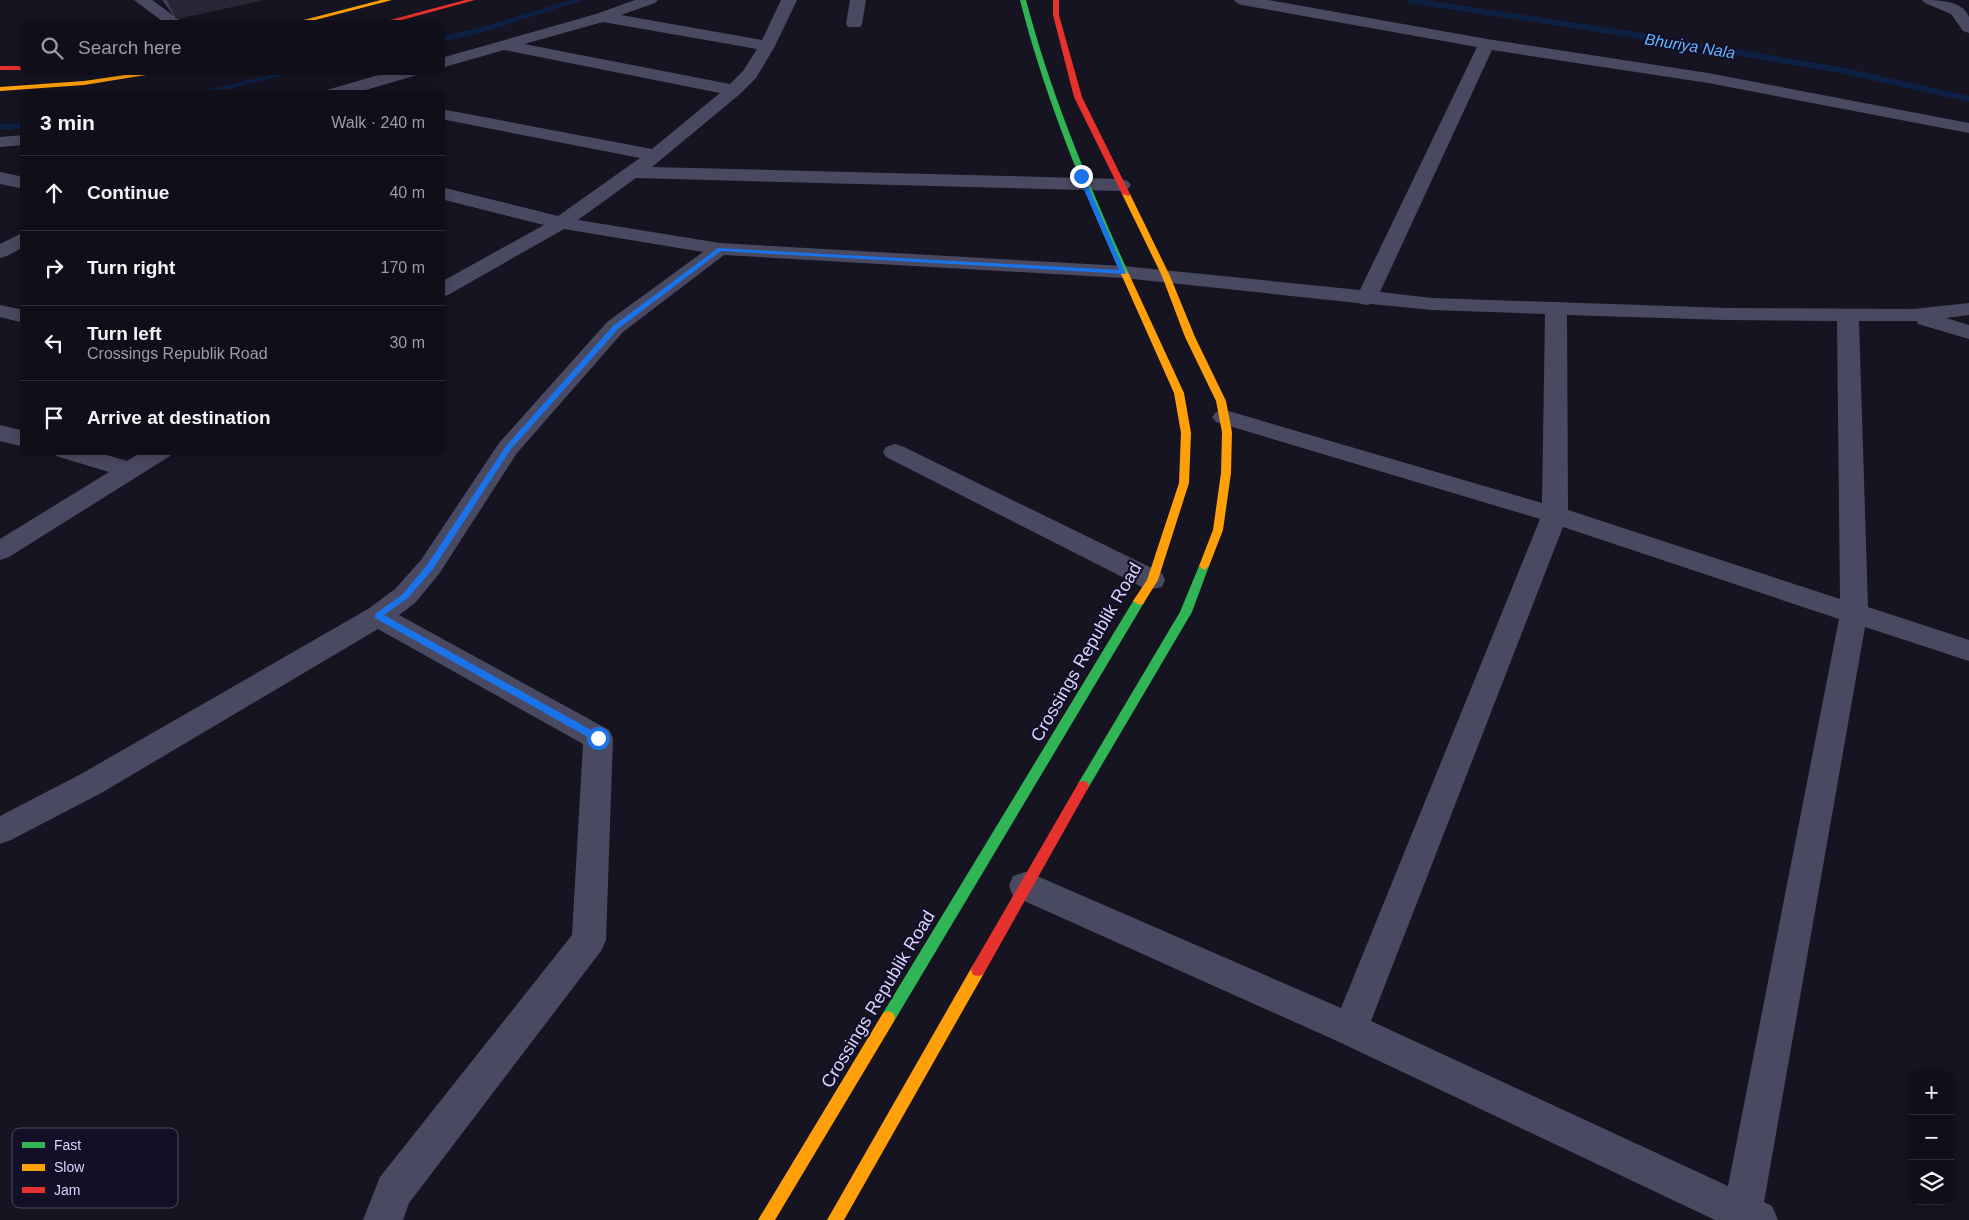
<!DOCTYPE html>
<html lang="en">
<head>
<meta charset="utf-8">
<style>
	:root { --surface:#100f19; --page:#191822; --text:#f1f3f6; --muted:#9c9ca2; --line:#302f38 }
	body { margin:0; font-family:Helvetica,sans-serif; background:var(--page); color:var(--text) }
	.controls { position:absolute; right:15px; bottom:15px; display:grid; overflow:hidden; border-radius:10px; box-shadow:0 2px 12px #0003 }
	.controls button { width:45px; height:45px; display:grid; place-items:center; padding:0; border:0; border-bottom:1px solid var(--line); background:var(--surface); color:var(--text); font:25px sans-serif }
	.stop { position:absolute; width:15px; height:15px; margin:-11px; border:4px solid #1a73e8; border-radius:50%; background:#fff }
	.stop.end { background:#1a73e8; border-color:#fff; box-shadow:0 1px 5px #0008 }
	.list { margin:0; padding:0; list-style:none }
	h2 { display:flex; justify-content:space-between; align-items:center; height:65px; margin:0; padding:0 20px; font-size:21px }
	h2 small { font-size:16px; font-weight:400; color:var(--muted) }
	.list li { display:grid; grid-template-columns:32px 1fr auto; gap:15px; align-items:center; box-sizing:border-box; height:75px; padding:0 20px; border-top:1px solid var(--line) }
	.list b { display:block; font-size:19px; white-space:nowrap }
	.list p { margin:0; font-size:16px; white-space:nowrap; color:var(--muted) }
	.list em { font-size:16px; font-style:normal; color:var(--muted) }
	.icon { flex:none; width:28px; height:28px; fill:none; stroke:currentColor; stroke-width:2; stroke-linecap:round; stroke-linejoin:round }
	.map { position:relative; flex:none; width:1969px; height:1220px; overflow:hidden }
	.search { position:absolute; background:var(--surface); box-shadow:0 2px 12px #0003; left:20px; top:20px; width:425px; height:55px; display:flex; align-items:center; gap:12px; box-sizing:border-box; padding:0 18px; border-radius:10px; color:var(--muted); font-size:19px }
	.panel { position:absolute; background:var(--surface); box-shadow:0 2px 12px #0003; left:20px; top:90px; width:425px; height:365px; border-radius:10px }
	.map>svg:first-child { display:block }
	.lines { fill:none; stroke-linecap:round; stroke-linejoin:round }
	.stream { fill:#0d2144; fill-rule:evenodd }
	.street { fill:#4a4962; fill-rule:evenodd }
	.fast { fill:#30b455; fill-rule:evenodd }
	.slow { fill:#ff9f0a; fill-rule:evenodd }
	.jam { fill:#e5322d; fill-rule:evenodd }
	.wall { fill:#403d50 }
	.shaded-wall { fill:#282635 }
	.route { fill:#1a73e8 }
	.labels { text-anchor:middle; dominant-baseline:central; stroke-width:4.5; stroke-linejoin:round; paint-order:stroke }
	.far-water-label { font-size:16px; font-style:italic; fill:#62b6ff; stroke:#130f26 }
	.street-label { font-size:18px; fill:#d9d4ff; stroke:#130f26 }
	.key { fill:#130f26; stroke:#4e4a67; stroke-width:1 }
	.key-label { font-size:14px; fill:#d9d4ff }
</style>
</head>
<body>
<div class="map">
<svg width="1969" height="1220" viewBox="0 0 1969 1220">
	<rect width="100%" height="100%" fill="#161421"/>
	<g class="lines">
		<path class="stream" d="M 571,0 L 584,0 L 484,32 L 441,42 L 441,36 L 479,28 Z
			M 1405,0 L 1425,0 L 1636,32 L 1845,68 L 1969,96 L 1969,102 L 1845,74 L 1636,38 L 1409,3 Z
			M 284,71 L 301,71 L 209,94 L 191,94 Z
			M 24,123 L 24,129 L 0,130 L 0,124 Z"/>
		<path class="street" d="M 134,0 L 152,0 L 185,24 L 166,24 Z
			M 635,0 L 658,0 L 655,3 L 621,15 L 762,40 L 781,0 L 797,0 L 775,46 L 756,78 L 740,94 L 652,167 L 1121,179 L 1128,181 L 1131,185 L 1128,189 L 1121,191 L 636,178 L 578,220 L 720,243 L 1123,266 L 1360,290 L 1477,47 L 1242,5 L 1237,3 L 1234,0 L 1268,0 L 1487,39 L 1708,73 L 1969,123 L 1969,133 L 1708,83 L 1492,50 L 1380,292 L 1432,298 L 1727,308 L 1913,309 L 1969,303 L 1969,315 L 1946,318 L 1969,325 L 1969,339 L 1918,324 L 1917,321 L 1859,321 L 1868,607 L 1969,640 L 1969,661 L 1865,627 L 1764,1202 L 1772,1206 L 1778,1220 L 1715,1220 L 1337,1041 L 1013,896 L 1009,886 L 1013,876 L 1025,872 L 1037,876 L 1341,1008 L 1540,519 L 1216,422 L 1212,417 L 1216,412 L 1224,410 L 1232,412 L 1542,503 L 1545,314 L 1432,310 L 1371,304 L 1366,305 L 1358,303 L 1123,278 L 724,255 L 623,332 L 517,453 L 439,574 L 415,603 L 399,615 L 609,730 L 613,738 L 606,940 L 601,951 L 409,1203 L 403,1220 L 363,1220 L 380,1177 L 572,935 L 583,744 L 378,629 L 103,792 L 11,840 L 0,844 L 0,816 L 81,774 L 368,609 L 395,589 L 421,560 L 499,443 L 607,322 L 703,252 L 564,229 L 448,295 L 441,297 L 441,282 L 544,225 L 441,199 L 441,187 L 558,216 L 640,158 L 441,119 L 441,109 L 652,149 L 720,93 L 504,50 L 441,68 L 441,58 L 596,14 ZM 603,22 L 757,49 L 743,71 L 730,84 L 524,44 ZM 1567,315 L 1727,320 L 1837,321 L 1840,599 L 1568,510 ZM 1563,527 L 1839,619 L 1728,1186 L 1371,1021 Z
			M 850,0 L 866,0 L 862,24 L 860,27 L 848,27 L 846,24 Z
			M 1922,0 C 1937,0 1963,0 1969,17 C 1969,21 1969,28 1969,33 L 1963,31 L 1951,14 L 1925,3 Z
			M 392,71 L 419,71 L 417,75 L 352,94 L 325,94 L 327,90 Z
			M 24,135 L 24,145 L 0,147 L 0,137 Z
			M 0,172 L 24,177 L 24,189 L 0,184 Z
			M 24,232 L 24,247 L 7,256 L 0,258 L 0,244 Z
			M 0,305 L 24,310 L 24,323 L 0,317 Z
			M 0,425 L 24,431 L 24,447 L 0,441 Z
			M 895,444 L 904,447 L 1162,573 L 1165,580 L 1162,587 L 1152,589 L 1142,587 L 886,457 L 883,452 L 886,447 Z
			M 53,451 L 93,451 L 127,461 L 143,451 L 173,451 L 170,456 L 9,557 L 0,560 L 0,539 L 109,472 L 56,456 Z"/>
		<path class="fast" d="M 1020,0 L 1026,0 C 1051,95 1089,185 1129,274 L 1128,276 L 1122,276 L 1121,274 C 1081,184 1044,95 1020,0 Z
			M 1204,562 L 1209,566 L 1192,612 L 1087,790 L 1083,791 L 1079,790 L 1077,786 L 1079,782 L 1180,612 L 1199,566 Z
			M 1139,597 L 1145,601 L 893,1023 L 888,1025 L 883,1023 L 881,1018 L 883,1013 L 1135,598 Z"/>
		<path class="slow" d="M 381,0 L 392,0 L 300,24 L 288,24 Z
			M 152,71 L 171,71 L 84,85 L 0,91 L 0,87 L 84,81 Z
			M 1123,192 L 1130,194 L 1170,276 L 1195,337 L 1226,401 L 1232,432 L 1231,473 L 1223,530 L 1209,566 L 1204,570 L 1199,566 L 1213,530 L 1221,473 L 1222,432 L 1216,401 L 1185,337 L 1162,276 L 1122,194 Z
			M 1125,271 L 1129,274 L 1184,393 L 1191,433 L 1189,483 L 1158,580 L 1143,604 L 1139,605 L 1133,601 L 1147,580 L 1179,483 L 1181,433 L 1174,393 L 1121,274 Z
			M 978,964 L 983,965 L 985,970 L 983,975 L 844,1220 L 827,1220 L 973,965 Z
			M 888,1011 L 893,1013 L 895,1018 L 893,1023 L 775,1220 L 758,1220 L 883,1013 Z"/>
		<path class="jam" d="M 465,0 L 475,0 L 387,24 L 375,24 Z
			M 1053,0 L 1059,0 L 1059,15 L 1082,97 L 1130,194 L 1129,196 L 1122,194 L 1074,97 L 1053,15 Z
			M 0,66 L 24,66 L 24,70 L 0,70 Z
			M 1083,781 L 1087,782 L 1089,786 L 1087,790 L 983,975 L 978,976 L 973,975 L 971,970 L 973,965 L 1079,782 Z"/>
	</g>
	<path class="wall" d="M 162,0 L 263,0 L 176,19 Z"/>
	<path class="shaded-wall" d="M 167,0 L 263,0 L 176,19 Z"/>
	<path class="route" d="M 1081,174 L 1084,176 L 1126,274 L 721,251 L 618,329 L 511,449 L 433,569 L 408,598 L 384,615 L 602,736 L 602,741 L 595,741 L 375,618 L 375,614 L 403,594 L 427,565 L 506,446 L 613,326 L 718,248 L 1119,270 L 1078,176 Z"/>
	<g class="labels">
		<g class="far-water-label">
			<text transform="translate(1690 46) rotate(9)">Bhuriya Nala</text>
		</g>
		<g class="street-label">
			<text transform="translate(1086 652) rotate(-60)">Crossings Republik Road</text>
			<text transform="translate(878 999) rotate(-59)">Crossings Republik Road</text>
		</g>
	</g>
	<rect x="12" y="1128" width="166" height="80" rx="8" class="key"/>
	<rect x="22" y="1142" width="23" height="6" fill="#30b455"/>
	<rect x="22" y="1164" width="23" height="7" fill="#ff9f0a"/>
	<rect x="22" y="1187" width="23" height="6" fill="#e5322d"/>
	<g class="key-label">
		<text x="54" y="1150">Fast</text>
		<text x="54" y="1172">Slow</text>
		<text x="54" y="1195">Jam</text>
	</g>
</svg>
<div class="controls">
<button>+</button>
<button>−</button>
<button><svg class="icon" aria-label="layers" viewBox="0 0 24 24"><path d="M12 4l9 5-9 5-9-5zM3 14l9 5 9-5"/></svg></button>
</div>
<div class="stop" style="left:598px;top:738px"></div>
<div class="stop end" style="left:1081px;top:176px"></div>
<div class="search"><svg class="icon" aria-label="search" viewBox="0 0 24 24"><circle cx="10" cy="10" r="6"/><path d="M15 15l6 6"/></svg>Search here</div>
<section class="panel">
<h2>3 min<small>Walk · 240 m</small></h2>
<ul class="list">
<li><svg class="icon" aria-label="ahead" viewBox="0 0 24 24"><path d="M12 20V5M6 11l6-6 6 6"/></svg><div><b>Continue</b></div><em>40 m</em></li>
<li><svg class="icon" aria-label="right" viewBox="0 0 24 24"><path d="M7 20v-9h11M14 6l5 5-5 5"/></svg><div><b>Turn right</b></div><em>170 m</em></li>
<li><svg class="icon" aria-label="left" viewBox="0 0 24 24"><path d="M17 20v-9H6M10 6l-5 5 5 5"/></svg><div><b>Turn left</b><p>Crossings Republik Road</p></div><em>30 m</em></li>
<li><svg class="icon" aria-label="arrive" viewBox="0 0 24 24"><path d="M6 21V4h12l-3 4 3 4H6"/></svg><div><b>Arrive at destination</b></div></li>
</ul>
</section>
</div>
</body>
</html>
